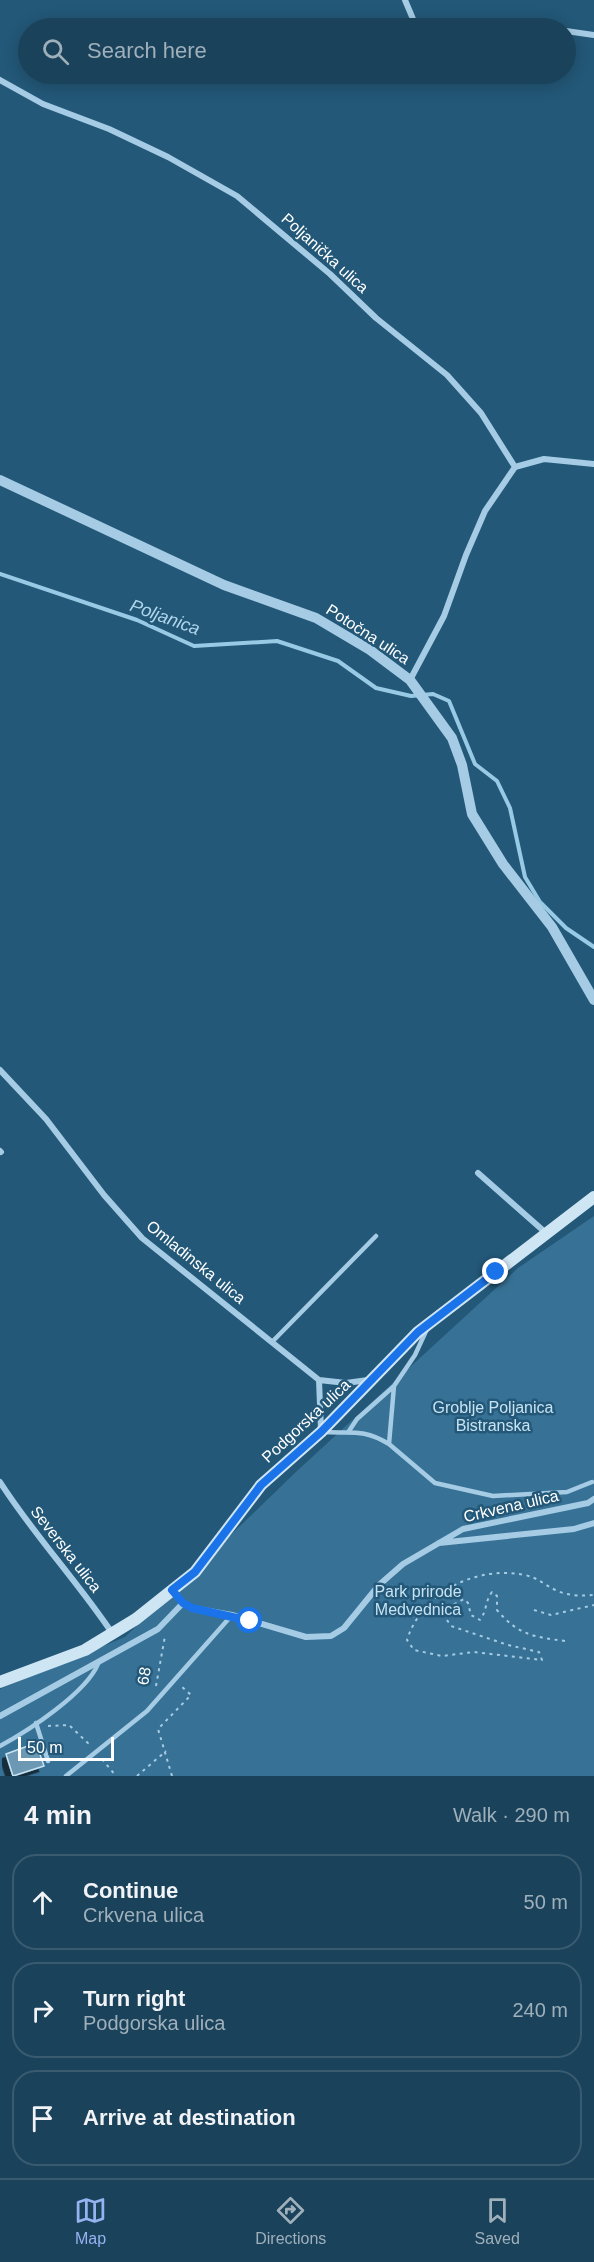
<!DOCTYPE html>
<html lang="en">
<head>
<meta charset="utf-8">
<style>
	:root { --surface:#1a425a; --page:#274d63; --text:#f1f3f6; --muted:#9fb0bb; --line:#385b70; --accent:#95b2f1 }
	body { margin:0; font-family:Arial,sans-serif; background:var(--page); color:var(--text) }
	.scale { position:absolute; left:18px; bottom:15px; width:96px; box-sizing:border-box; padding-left:6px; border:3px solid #fff; border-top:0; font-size:16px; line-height:21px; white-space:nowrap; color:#fff; -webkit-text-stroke:4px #235878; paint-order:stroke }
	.stop { position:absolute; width:18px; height:18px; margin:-14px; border:4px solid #1a73e8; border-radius:50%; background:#fff }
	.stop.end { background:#1a73e8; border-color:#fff; box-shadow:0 2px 6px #0008 }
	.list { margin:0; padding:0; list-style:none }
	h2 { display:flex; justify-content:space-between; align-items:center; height:78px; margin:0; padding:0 24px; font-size:26px }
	h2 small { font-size:20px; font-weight:400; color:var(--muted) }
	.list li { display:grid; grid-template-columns:39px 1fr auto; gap:18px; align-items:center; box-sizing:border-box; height:96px; margin:0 12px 12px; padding:0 12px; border:2px solid var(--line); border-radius:24px }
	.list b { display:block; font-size:22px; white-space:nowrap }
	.list p { margin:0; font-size:20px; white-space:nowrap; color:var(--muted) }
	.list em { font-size:20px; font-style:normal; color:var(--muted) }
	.icon { flex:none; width:33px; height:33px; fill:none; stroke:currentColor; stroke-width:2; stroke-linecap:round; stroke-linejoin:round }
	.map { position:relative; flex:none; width:594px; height:1776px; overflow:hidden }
	.search { position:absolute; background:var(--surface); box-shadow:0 3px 15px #0003; left:18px; right:18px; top:18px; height:66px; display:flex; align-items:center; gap:15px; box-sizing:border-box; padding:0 21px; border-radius:33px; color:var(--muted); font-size:22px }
	.sheet { height:402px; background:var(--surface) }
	nav { display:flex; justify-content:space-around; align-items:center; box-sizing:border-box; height:84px; border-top:2px solid var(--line); background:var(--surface); font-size:16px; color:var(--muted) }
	nav a { display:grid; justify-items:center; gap:3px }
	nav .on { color:var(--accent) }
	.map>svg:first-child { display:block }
	.green { fill:#377296 }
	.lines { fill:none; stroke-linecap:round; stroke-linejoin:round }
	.stream { stroke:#99cae5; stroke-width:4 }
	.building { fill:#6c98b3; stroke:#c7e3f3; stroke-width:1.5; filter:url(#shadow) }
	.path { stroke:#a5cce4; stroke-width:2; stroke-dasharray:3 4.5; stroke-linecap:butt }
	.service { stroke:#a5cce4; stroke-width:4.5 }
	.minor { stroke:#a5cce4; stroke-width:6 }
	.tertiary { stroke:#a5cce4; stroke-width:10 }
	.secondary { stroke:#cee5f4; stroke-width:12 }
	.route { stroke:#1a73e8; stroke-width:8 }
	.labels { text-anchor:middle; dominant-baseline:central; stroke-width:5; stroke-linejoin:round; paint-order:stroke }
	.street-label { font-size:16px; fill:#fff; stroke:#235878 }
	.park-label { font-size:16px; fill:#c7e3f3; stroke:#235878 }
	.water-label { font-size:18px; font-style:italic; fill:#b0d6ec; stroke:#235878 }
</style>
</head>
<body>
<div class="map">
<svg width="594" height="1776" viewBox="0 0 594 1776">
	<defs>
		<filter id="shadow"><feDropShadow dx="-5.5" dy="5.5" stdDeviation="0" flood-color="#0009"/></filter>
	</defs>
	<rect width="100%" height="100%" fill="#235878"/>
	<path class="green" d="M 594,1216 L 594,1776 L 0,1776 L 0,1689 L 125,1637 L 298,1470 L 518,1268 Z"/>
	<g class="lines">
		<path class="stream" d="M 0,574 L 137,620 L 194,646 L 277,641 L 338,661 L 376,688 L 411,696 L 433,694 L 449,701 L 475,764 L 497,781 L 510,808 L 525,877 L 540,902 L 566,928 L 594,947"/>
	</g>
	<path class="building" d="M 36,1743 L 44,1766 L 13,1776 L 6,1754 Z"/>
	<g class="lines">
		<path class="path" d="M 534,1610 L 551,1615 L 594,1605
			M 565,1641 C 534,1637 518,1635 497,1610 L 497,1596 L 492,1592 C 485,1601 487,1611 480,1620 L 471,1615 L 468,1603 L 464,1599 L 451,1606 L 445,1617 L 451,1626 L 508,1645 L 539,1652 L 542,1660 L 474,1652 L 442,1656 L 414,1650 L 407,1640 C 422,1592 477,1565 525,1575 C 539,1578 545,1586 558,1591 C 568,1596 583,1596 594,1595
			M 156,1686 L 165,1636
			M 48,1726 L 69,1725 L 91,1746
			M 102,1759 L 116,1776
			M 137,1776 L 166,1751
			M 172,1776 L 158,1729 L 191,1695 L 180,1685"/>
		<path class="service" d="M 427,1329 L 415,1355 L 394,1386 L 389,1444 L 435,1483 L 493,1496 L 567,1492 L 592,1482
			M 272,1342 L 376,1236
			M 349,1431 L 357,1419 L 393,1387
			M 323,1432 C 351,1434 362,1428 389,1444
			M 36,1723 L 48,1761
			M 0,1746 C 28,1731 86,1693 98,1664
			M 66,1776 L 147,1711 L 232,1615"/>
		<path class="minor" d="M 405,0 L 413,19 L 420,28
			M 566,31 L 594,35
			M 0,80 L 43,104 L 109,129 L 168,157 L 237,196 L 330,274 L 376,318 L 447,375 L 481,413 L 515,467
			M 515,467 L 544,459 L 594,464
			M 410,680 L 444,616 L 466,555 L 485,511 L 515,467
			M 0,1070 L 46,1119 L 104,1195 L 142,1238 L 319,1380 L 346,1383 L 368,1380
			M 0,1151 L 1,1152
			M 478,1173 L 546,1233
			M 319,1380 L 321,1430
			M 0,1482 C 34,1535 77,1581 112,1633
			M 439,1543 L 574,1529 L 594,1523
			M 173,1591 L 183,1603 L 192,1608 L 232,1615 L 306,1637 L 331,1636 L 344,1628 L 379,1585 L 403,1564 L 463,1529 L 588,1503 L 594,1499
			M 0,1716 L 158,1629 L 183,1603"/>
		<path class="tertiary" d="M 0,480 L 224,585 L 316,618 L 370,650 L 410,680 L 452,738 L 462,765 L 472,814 L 503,864 L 552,927 L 594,1000"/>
		<path class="secondary" d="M 0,1682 L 85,1650 L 136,1619 L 195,1572 L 261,1485 L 321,1432 L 418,1332 L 594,1197"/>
	</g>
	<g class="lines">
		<path class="route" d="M 250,1621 L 192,1608 L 183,1603 L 172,1590 L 195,1572 L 261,1485 L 321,1432 L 418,1332 L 496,1272"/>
	</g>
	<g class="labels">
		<g class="street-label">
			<text transform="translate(325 253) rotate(42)">Poljanička ulica</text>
			<text transform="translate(368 634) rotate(33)">Potočna ulica</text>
			<text transform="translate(196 1262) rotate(39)">Omladinska ulica</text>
			<text transform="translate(306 1421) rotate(-43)">Podgorska ulica</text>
			<text transform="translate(511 1506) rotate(-13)">Crkvena ulica</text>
			<text transform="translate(66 1549) rotate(52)">Severska ulica</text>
			<text transform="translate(144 1676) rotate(-81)">68</text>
		</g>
		<g class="park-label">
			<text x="493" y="1407">Groblje Poljanica<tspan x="493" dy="18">Bistranska</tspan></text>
			<text x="418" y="1591">Park prirode<tspan x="418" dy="18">Medvednica</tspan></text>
		</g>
		<g class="water-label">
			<text transform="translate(165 617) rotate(20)">Poljanica</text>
		</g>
	</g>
</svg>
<div class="scale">50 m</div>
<div class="stop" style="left:250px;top:1621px"></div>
<div class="stop end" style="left:496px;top:1272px"></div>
<div class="search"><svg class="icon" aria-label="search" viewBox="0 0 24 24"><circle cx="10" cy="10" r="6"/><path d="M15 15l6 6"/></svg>Search here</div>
</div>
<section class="sheet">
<h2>4 min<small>Walk · 290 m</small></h2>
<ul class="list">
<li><svg class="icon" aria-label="ahead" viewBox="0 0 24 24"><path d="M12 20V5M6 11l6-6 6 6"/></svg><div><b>Continue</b><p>Crkvena ulica</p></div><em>50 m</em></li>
<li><svg class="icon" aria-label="right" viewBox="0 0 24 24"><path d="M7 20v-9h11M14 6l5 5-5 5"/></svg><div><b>Turn right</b><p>Podgorska ulica</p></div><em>240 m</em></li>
<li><svg class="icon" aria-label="arrive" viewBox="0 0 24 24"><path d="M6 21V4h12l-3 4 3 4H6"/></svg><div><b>Arrive at destination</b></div></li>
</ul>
</section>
<nav>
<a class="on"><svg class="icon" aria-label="map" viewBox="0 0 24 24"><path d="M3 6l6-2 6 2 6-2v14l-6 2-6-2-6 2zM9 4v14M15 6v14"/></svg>Map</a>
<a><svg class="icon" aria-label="directions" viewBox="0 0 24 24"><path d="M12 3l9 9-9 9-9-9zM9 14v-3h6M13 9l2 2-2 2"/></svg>Directions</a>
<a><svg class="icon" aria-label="saved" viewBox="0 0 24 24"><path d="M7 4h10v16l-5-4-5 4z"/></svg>Saved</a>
</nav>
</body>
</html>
